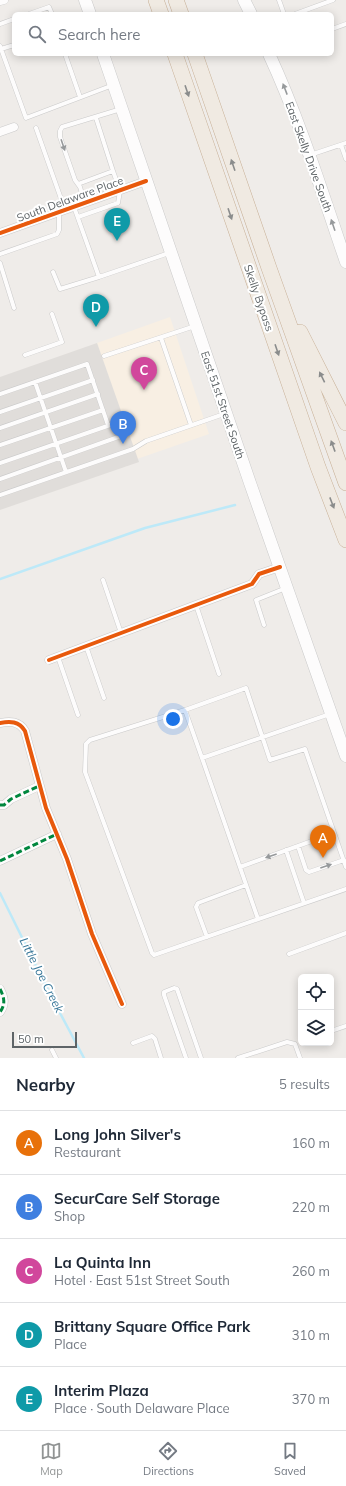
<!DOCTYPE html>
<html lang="en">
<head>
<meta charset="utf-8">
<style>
	:root { --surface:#fff; --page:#f2f2f3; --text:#1f2937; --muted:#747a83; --line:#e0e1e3; --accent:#919494 }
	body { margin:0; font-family:Mulish,sans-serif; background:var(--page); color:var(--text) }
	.controls { position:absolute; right:12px; bottom:12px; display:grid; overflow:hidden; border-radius:6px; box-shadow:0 2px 10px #0003 }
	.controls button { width:36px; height:36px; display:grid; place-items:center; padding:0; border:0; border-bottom:1px solid var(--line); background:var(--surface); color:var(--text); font:20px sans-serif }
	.scale { position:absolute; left:12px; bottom:10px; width:65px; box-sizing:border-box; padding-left:4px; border:2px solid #5e6467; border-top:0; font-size:11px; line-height:14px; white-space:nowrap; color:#5e6467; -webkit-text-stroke:3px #fff; paint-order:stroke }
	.you { position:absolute; left:173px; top:719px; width:14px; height:14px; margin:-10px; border:3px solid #fff; border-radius:50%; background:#1a73e8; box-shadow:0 0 0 6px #1a73e833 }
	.badge { display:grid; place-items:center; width:26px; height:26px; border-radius:50%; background:var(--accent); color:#fff; font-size:13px; font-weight:700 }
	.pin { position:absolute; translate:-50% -33px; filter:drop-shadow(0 1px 2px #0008) }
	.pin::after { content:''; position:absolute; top:21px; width:14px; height:12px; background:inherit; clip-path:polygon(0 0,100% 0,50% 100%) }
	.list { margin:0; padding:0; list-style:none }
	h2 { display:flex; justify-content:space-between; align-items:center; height:52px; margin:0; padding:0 16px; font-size:17px }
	h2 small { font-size:13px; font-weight:400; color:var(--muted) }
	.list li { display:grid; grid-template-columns:26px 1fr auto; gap:12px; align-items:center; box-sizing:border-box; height:64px; padding:0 16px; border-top:1px solid var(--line) }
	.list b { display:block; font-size:15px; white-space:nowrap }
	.list p { margin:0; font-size:13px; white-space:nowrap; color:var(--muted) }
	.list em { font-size:13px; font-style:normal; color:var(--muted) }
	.icon { flex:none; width:22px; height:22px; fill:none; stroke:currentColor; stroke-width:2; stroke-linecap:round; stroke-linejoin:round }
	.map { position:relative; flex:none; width:346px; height:1058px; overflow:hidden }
	.search { position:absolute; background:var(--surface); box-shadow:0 2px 10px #0003; left:12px; right:12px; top:12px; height:44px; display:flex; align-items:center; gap:10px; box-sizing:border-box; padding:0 14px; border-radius:6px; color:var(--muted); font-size:15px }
	.sheet { height:372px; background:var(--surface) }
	nav { display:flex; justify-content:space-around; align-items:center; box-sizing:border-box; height:56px; border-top:1px solid var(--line); background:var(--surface); font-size:11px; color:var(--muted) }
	nav a { display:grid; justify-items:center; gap:2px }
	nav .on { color:var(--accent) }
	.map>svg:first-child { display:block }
	.commercial { fill:#f8efe3 }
	.industrial { fill:#e0ddda }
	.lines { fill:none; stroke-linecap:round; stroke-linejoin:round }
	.stream { stroke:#bde9f8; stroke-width:2.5 }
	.service-casing { stroke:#cacaca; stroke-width:5 }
	.minor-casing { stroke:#cacaca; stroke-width:9 }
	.secondary-casing { stroke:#cacaca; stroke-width:13 }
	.motorway-casing { stroke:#c7af95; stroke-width:16 }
	.service { stroke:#fdfcfc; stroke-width:4 }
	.minor { stroke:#fdfcfc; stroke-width:8 }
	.secondary { stroke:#fdfcfc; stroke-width:12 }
	.motorway { stroke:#f0eae2; stroke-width:15 }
	.quiet { stroke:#00873e; stroke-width:3; stroke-dasharray:6 3; stroke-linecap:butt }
	.cycleway-casing { stroke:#fff; stroke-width:6 }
	.cycleway { stroke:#e8590c; stroke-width:4 }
	.oneway { fill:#96999b }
	.oneway2 { fill:#8a8c8c }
	.labels { text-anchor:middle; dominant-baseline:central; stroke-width:4; stroke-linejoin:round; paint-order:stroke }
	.street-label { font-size:11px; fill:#5e6467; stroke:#fff }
	.water-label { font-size:12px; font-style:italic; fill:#39789a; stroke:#fff }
</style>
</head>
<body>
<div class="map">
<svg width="346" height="1058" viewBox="0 0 346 1058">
	<rect width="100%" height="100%" fill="#efece9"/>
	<path class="commercial" d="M 170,317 L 209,434 L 137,459 L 97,343 Z"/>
	<path class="industrial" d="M 97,343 L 139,462 L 0,510 L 0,377 Z"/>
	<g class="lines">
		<path class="stream" d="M 0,579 L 145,528 L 235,505
			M 0,893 L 52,998 L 84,1058"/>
		<g class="service-casing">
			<path id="service" d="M 279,0 L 284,14
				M 29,14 L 49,7 L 52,14
				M 295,14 L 333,0
				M 0,24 L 14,19
				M 332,29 L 346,24
				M 0,46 L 26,118 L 113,85
				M 1,49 L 14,45
				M 65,54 L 80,97
				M 96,118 L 113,171
				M 36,128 L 65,210
				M 341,145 L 346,159
				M 310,155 L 346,143
				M 85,203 L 80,187 L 75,180 L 60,137 L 60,131 L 62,127 L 121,109
				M 78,217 L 118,203 L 120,191 L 113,171 L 78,184
				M 0,254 L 57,234 L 59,230 L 59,213
				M 0,263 L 14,308
				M 53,272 L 60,289 L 99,277 L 74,207
				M 99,277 L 169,253
				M 161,338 L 191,425
				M 25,355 L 62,342 L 52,314
				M 104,356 L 195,326
				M 35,382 L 66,472
				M 0,394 L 87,364 L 108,425
				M 0,412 L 93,380
				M 0,428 L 98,394
				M 0,445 L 103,410
				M 0,463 L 116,423 L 121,436 L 0,479
				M 0,495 L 133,449 L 146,441 L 224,414
				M 103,580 L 121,633
				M 196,605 L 219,674
				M 264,625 L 256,600 L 286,588
				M 86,646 L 104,698
				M 58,657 L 78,715
				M 185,710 L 246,688 L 270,760 L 305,749 L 346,867
				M 330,714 L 202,758 L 185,710 L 90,740 L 86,744 L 85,772 L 152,953 L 154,955 L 346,889
				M 202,758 L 258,919
				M 298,846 L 306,870 L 309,872 L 344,860
				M 286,850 L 304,903
				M 240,867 L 334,833
				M 207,937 L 196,907 L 198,903 L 246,885
				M 289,954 L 346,933
				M 331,1031 L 346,1026
				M 133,1043 L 152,1036 L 155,1039 L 161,1058
				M 52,1050 L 56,1058
				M 186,1058 L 164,995 L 164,992 L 174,988 L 177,989 L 201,1058
				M 238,1058 L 287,1042 L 295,1044 L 300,1058"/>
		</g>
		<g class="minor-casing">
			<path id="minor" d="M 0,1 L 4,0
				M 0,132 L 14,127
				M 0,233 L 146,181
				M 49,660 L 252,584 L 259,574 L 280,567
				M 0,723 C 10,721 19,721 25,731 L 46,808 L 67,859 L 92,934 L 122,1004
				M 0,805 L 4,805 L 11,799 L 39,786
				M 0,861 L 57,834
				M 0,989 C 4,997 6,1004 0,1012"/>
		</g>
		<g class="secondary-casing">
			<path id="secondary" d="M 85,0 L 90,14
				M 244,0 L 251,14
				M 103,54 L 250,483 L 346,756
				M 269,54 C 300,121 322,192 346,262"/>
		</g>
		<g class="motorway-casing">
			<path id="motorway" d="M 156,0 L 161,14
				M 176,0 L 181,14
				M 175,54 L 318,467 L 346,540
				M 195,54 L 269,268 L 346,483
				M 300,332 L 346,423"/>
		</g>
		<use href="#service" class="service"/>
		<use href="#minor" class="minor"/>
		<use href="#secondary" class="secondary"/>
		<use href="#motorway" class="motorway"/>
		<path class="quiet" d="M 0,805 L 4,805 L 11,799 L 39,786
			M 0,861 L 57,834
			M 0,989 C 4,997 6,1004 0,1012"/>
		<g class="cycleway-casing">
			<path id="cycleway" d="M 0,233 L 146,181
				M 49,660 L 252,584 L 259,574 L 280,567
				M 0,723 C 10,721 19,721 25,731 L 46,808 L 67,859 L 92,934 L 122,1004"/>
		</g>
		<use href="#cycleway" class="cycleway"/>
	</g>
	<defs><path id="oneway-solid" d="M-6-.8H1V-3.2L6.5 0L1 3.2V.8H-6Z"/></defs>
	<g class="oneway">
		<use href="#oneway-solid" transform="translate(285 89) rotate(-111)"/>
		<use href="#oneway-solid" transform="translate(63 145) rotate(71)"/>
		<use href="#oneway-solid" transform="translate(333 225) rotate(-109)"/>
		<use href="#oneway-solid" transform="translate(271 856) rotate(161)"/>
		<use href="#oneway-solid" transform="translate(326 866) rotate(-19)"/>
	</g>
	<g class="oneway2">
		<use href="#oneway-solid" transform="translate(187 91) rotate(71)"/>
		<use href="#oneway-solid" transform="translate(233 165) rotate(-109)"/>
		<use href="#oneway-solid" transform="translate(230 214) rotate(71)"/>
		<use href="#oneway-solid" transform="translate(277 350) rotate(71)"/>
		<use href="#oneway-solid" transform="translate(322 377) rotate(-116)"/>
		<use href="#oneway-solid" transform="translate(333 446) rotate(-110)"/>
		<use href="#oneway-solid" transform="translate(332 503) rotate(69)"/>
	</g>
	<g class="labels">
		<g class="street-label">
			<text transform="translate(309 157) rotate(70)">East Skelly Drive South</text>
			<text transform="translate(70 199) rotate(-20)">South Delaware Place</text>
			<text transform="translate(259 298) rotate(71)">Skelly Bypass</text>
			<text transform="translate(223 405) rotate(71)">East 51st Street South</text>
		</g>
		<g class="water-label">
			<text transform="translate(42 975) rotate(63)">Little Joe Creek</text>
		</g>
	</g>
</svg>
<div class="controls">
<button><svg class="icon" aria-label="locate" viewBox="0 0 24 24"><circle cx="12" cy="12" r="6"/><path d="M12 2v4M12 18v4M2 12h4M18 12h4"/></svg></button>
<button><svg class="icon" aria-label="layers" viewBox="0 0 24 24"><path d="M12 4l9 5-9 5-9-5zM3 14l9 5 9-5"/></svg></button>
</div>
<div class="scale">50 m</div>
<div class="you"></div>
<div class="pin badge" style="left:323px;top:858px;background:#e8710a">A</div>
<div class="pin badge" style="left:123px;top:444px;background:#3f7fe0">B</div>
<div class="pin badge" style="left:144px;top:390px;background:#d1479c">C</div>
<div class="pin badge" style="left:96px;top:327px;background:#0f9aa8">D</div>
<div class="pin badge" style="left:117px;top:241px;background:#0f9aa8">E</div>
<div class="search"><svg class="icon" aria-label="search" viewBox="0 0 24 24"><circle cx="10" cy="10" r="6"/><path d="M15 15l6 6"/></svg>Search here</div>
</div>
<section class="sheet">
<h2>Nearby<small>5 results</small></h2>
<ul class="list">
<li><span class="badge" style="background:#e8710a">A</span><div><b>Long John Silver's</b><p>Restaurant</p></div><em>160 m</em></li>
<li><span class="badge" style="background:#3f7fe0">B</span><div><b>SecurCare Self Storage</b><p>Shop</p></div><em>220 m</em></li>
<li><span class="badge" style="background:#d1479c">C</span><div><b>La Quinta Inn</b><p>Hotel · East 51st Street South</p></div><em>260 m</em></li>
<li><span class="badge" style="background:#0f9aa8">D</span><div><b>Brittany Square Office Park</b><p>Place</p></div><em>310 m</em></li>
<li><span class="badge" style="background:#0f9aa8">E</span><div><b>Interim Plaza</b><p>Place · South Delaware Place</p></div><em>370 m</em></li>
</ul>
</section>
<nav>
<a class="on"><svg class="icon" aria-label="map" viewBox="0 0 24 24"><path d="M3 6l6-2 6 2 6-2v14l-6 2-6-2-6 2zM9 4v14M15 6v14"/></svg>Map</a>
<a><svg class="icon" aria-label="directions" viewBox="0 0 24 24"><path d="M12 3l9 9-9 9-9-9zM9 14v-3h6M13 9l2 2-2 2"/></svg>Directions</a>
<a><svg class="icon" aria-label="saved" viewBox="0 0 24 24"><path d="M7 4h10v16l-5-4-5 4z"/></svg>Saved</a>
</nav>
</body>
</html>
